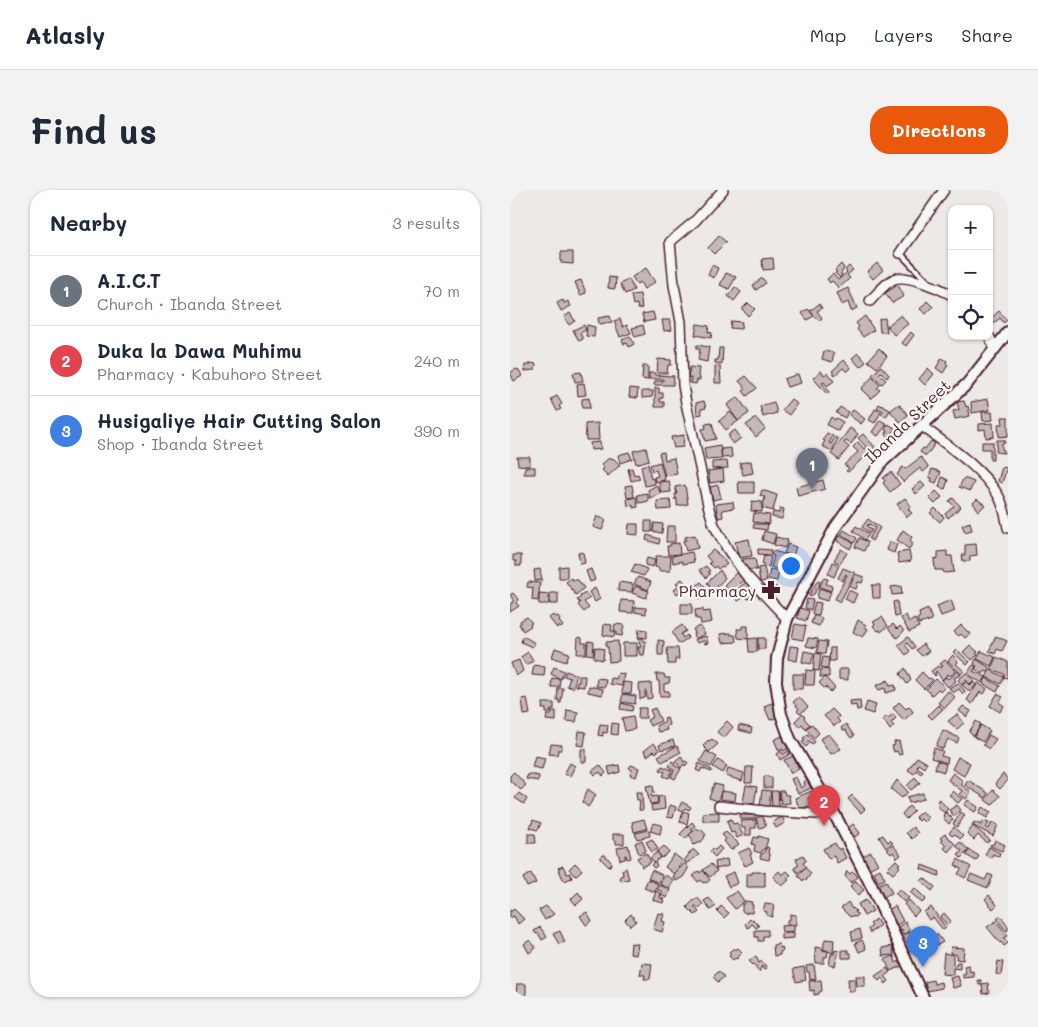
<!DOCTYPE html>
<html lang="en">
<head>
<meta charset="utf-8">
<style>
	:root { --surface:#fff; --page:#f2f2f3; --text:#1f2937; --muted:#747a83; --line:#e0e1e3; --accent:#ea580c }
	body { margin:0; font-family:Mali,sans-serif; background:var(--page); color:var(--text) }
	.controls { position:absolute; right:15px; top:15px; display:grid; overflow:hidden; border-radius:10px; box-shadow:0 1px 4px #0004 }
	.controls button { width:45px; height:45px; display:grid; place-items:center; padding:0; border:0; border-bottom:1px solid var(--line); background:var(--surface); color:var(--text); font:25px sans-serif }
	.you { position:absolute; left:280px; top:375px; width:18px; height:18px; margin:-12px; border:4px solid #fff; border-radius:50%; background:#1a73e8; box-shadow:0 0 0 8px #1a73e833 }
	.badge { display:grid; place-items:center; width:32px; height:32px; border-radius:50%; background:var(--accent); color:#fff; font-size:16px; font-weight:700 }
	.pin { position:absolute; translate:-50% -41px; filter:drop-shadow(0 1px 2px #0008) }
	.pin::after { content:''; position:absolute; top:26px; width:18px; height:15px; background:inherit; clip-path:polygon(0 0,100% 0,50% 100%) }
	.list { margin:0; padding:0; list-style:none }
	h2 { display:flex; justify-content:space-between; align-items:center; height:65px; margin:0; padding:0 20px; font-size:21px }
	h2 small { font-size:16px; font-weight:400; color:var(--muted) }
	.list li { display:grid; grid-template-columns:32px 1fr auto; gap:15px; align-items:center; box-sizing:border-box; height:70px; padding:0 20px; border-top:1px solid var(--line) }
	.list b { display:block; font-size:19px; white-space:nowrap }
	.list p { margin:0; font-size:16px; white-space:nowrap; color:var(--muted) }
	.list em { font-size:16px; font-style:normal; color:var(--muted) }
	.icon { flex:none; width:28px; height:28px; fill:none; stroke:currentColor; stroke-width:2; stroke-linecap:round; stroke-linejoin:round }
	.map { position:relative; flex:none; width:498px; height:807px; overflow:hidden; border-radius:20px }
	header { display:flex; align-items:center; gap:30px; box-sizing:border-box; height:70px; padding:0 25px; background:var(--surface); border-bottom:1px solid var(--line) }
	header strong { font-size:24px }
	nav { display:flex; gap:28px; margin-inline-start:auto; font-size:18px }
	.intro { display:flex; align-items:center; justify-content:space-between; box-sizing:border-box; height:120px; padding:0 30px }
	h1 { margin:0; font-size:35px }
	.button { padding:12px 22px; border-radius:20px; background:var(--accent); color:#fff; font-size:18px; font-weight:700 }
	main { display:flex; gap:30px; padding:0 30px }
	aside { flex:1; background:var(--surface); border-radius:20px; box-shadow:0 1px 4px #0004 }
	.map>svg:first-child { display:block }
	.building { fill:#c4b7b7; stroke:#4a1f2b }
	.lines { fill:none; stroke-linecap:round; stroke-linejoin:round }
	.service-casing { stroke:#4a1f2b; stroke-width:8 }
	.minor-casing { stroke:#4a1f2b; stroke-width:12 }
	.tertiary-casing { stroke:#4a1f2b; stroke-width:14 }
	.service { stroke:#f6f6f2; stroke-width:4.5 }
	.minor { stroke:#f6f6f2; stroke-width:9 }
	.tertiary { stroke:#f6f6f2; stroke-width:10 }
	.labels { text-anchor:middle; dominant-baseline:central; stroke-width:4.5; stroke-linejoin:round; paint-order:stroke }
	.street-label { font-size:16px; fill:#4a1f2b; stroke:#f6f6f2 }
	.poi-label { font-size:16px; fill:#4a1f2b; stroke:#f6f6f2; text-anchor:end }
</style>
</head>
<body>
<header>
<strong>Atlasly</strong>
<nav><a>Map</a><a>Layers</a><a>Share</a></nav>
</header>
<div class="intro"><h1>Find us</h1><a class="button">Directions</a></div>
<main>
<aside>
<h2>Nearby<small>3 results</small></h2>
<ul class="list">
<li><span class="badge" style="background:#6b7280">1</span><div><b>A.I.C.T</b><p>Church · Ibanda Street</p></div><em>70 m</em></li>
<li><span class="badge" style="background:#e0444e">2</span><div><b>Duka la Dawa Muhimu</b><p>Pharmacy · Kabuhoro Street</p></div><em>240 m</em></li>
<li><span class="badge" style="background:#3f7fe0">3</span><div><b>Husigaliye Hair Cutting Salon</b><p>Shop · Ibanda Street</p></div><em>390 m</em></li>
</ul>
</aside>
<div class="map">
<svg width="498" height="807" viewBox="0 0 498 807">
	<rect width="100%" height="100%" fill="#ece9e6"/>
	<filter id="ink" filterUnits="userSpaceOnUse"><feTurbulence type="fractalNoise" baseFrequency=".02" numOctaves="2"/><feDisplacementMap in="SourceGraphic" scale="10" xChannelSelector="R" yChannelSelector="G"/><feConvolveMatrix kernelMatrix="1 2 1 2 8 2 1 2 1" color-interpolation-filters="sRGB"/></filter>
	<g filter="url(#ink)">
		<path class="building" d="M 209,46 L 216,52 L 204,64 L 198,58 Z
			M 51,62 L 63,62 L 63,74 L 51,73 Z
			M 263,68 L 264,79 L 253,80 L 252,69 Z
			M 367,73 L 373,80 L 363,89 L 357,82 Z
			M 331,74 L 334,78 L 331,84 L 332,85 L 330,88 L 325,83 L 327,82 L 325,80 Z
			M 202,75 L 208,78 L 204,88 L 198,85 Z
			M 339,76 L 343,80 L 337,85 L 340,88 L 329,98 L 322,91 L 320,93 L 317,89 L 323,84 L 328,90 L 337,82 L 335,80 Z
			M 136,78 L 145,92 L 134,99 L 130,92 L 127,94 L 122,87 Z
			M 216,83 L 226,87 L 219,99 L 210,95 Z
			M 99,87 L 106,88 L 105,99 L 98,98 Z
			M 252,88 L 256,93 L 246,100 L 243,95 Z
			M 119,89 L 124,100 L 115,104 L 110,94 Z
			M 71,90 L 76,103 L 70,105 L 65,92 Z
			M 388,95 L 394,106 L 382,113 L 375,103 Z
			M 225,97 L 231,102 L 224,111 L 218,106 Z
			M 338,98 L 347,118 L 341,121 L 338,112 L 332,115 L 327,103 Z
			M 130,104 L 132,118 L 128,119 L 127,114 L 123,115 L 121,105 Z
			M 53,110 L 54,113 L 58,111 L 61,116 L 51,121 L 47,113 Z
			M 417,111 L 423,117 L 416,124 L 410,119 Z
			M 238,113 L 245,119 L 238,126 L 232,119 Z
			M 309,114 L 312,118 L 307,121 L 312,128 L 309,131 L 300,121 Z
			M 298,119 L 304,126 L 297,130 L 292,123 Z
			M 489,121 L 497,130 L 494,133 L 490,128 L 482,135 L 479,130 Z
			M 143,122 L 145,130 L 134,132 L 132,124 Z
			M 60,123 L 65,131 L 59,135 L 54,127 Z
			M 391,125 L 398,134 L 384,145 L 377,136 Z
			M 100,126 L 102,132 L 89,134 L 88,128 Z
			M 355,126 L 364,140 L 353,147 L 347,139 L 349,137 L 346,133 Z
			M 375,128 L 377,142 L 370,142 L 369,129 Z
			M 110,129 L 113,137 L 117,135 L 121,143 L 110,147 L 104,131 Z
			M 152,130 L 160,130 L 162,140 L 154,141 Z
			M 221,131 L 232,132 L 231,139 L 220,138 Z
			M 187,134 L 199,136 L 198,142 L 202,143 L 201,148 L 185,145 Z
			M 74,135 L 76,140 L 70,143 L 73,149 L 69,151 L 63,140 Z
			M 77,135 L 85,137 L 84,147 L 76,146 Z
			M 133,135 L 135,144 L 125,147 L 122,138 Z
			M 401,142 L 404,145 L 396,156 L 392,153 Z
			M 120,146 L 124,154 L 119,157 L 117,153 L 114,154 L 112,150 Z
			M 187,155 L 199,157 L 197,172 L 188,170 L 190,159 L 186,159 Z
			M 209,158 L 213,158 L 212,174 L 205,173 L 205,170 L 208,170 Z
			M 369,158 L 377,166 L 367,178 L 358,171 Z
			M 314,161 L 324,163 L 322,172 L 312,169 Z
			M 348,163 L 356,172 L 350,177 L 342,168 Z
			M 432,168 L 437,171 L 436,173 L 438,175 L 433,183 L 426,178 Z
			M 148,169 L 161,170 L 161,175 L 158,175 L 157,183 L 147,183 Z
			M 334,170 L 341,178 L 337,182 L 333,178 L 325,185 L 322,181 Z
			M 20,173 L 26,174 L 25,180 L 14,181 L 15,175 L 20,175 Z
			M 133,176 L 138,176 L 138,190 L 132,189 Z
			M 205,176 L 210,176 L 211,193 L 205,193 Z
			M 371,176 L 379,185 L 377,188 L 371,182 L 369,184 L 376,190 L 372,194 L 362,185 Z
			M 180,177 L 189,178 L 188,186 L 190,187 L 190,190 L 187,190 L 186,194 L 180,193 L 181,188 L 178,187 Z
			M 418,178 L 424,184 L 415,195 L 409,189 Z
			M 6,179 L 9,180 L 12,186 L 4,191 L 0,183 Z
			M 311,181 L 314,185 L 317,183 L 324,191 L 317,196 L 314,192 L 312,193 L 319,202 L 317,204 L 303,188 Z
			M 71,182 L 73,191 L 65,192 L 63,183 Z
			M 139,183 L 145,183 L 145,185 L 164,186 L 163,195 L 144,195 L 145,191 L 153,191 L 153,189 L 139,189 Z
			M 288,184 L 291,193 L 277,197 L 274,189 Z
			M 236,186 L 247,198 L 237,206 L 233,201 L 236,199 L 229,191 Z
			M 362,187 L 370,195 L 367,198 L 370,200 L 361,209 L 351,199 Z
			M 74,193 L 76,205 L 68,206 L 67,194 Z
			M 120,198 L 128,199 L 127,208 L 119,207 Z
			M 145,198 L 149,198 L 149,203 L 153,203 L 153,208 L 150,208 L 150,212 L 154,212 L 154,217 L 145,217 Z
			M 132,201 L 143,201 L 142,207 L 132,208 Z
			M 47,206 L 52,214 L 49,216 L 51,219 L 47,221 L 41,209 Z
			M 228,207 L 239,223 L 228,231 L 217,215 Z
			M 79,208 L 80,218 L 72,218 L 72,209 Z
			M 281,209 L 287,214 L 279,225 L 272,220 Z
			M 478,209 L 480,220 L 462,223 L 461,212 Z
			M 194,211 L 196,218 L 191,219 L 192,224 L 187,225 L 186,213 Z
			M 454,211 L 456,217 L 458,216 L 460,226 L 445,229 L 443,221 L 449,220 L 447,212 Z
			M 264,212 L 267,223 L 253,227 L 250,216 Z
			M 369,214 L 380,220 L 376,227 L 371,224 L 373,221 L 367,218 Z
			M 389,214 L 398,225 L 390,232 L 380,221 Z
			M 330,217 L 338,222 L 335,228 L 326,223 Z
			M 365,219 L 371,222 L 365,233 L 359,230 Z
			M 343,220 L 355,229 L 351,234 L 339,225 Z
			M 220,222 L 228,231 L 216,240 L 209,231 Z
			M 472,222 L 482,222 L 483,230 L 473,231 Z
			M 321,227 L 325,230 L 326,228 L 333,232 L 328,241 L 317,235 Z
			M 492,227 L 498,227 L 498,246 L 489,247 L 488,234 L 493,234 Z
			M 246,228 L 255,239 L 246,247 L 236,235 Z
			M 370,230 L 377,234 L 368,246 L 362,242 Z
			M 88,233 L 89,250 L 76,250 L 75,234 Z
			M 202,233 L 206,249 L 195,251 L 192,239 L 196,238 L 195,234 Z
			M 483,233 L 484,247 L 476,248 L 475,239 L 469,240 L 469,234 Z
			M 378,234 L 385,238 L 380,247 L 376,245 L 377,241 L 375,240 Z
			M 340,238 L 348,244 L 341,254 L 336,251 L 334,253 L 339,257 L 329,270 L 321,264 Z
			M 225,240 L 231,248 L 223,254 L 218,248 L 220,247 L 218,245 Z
			M 317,243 L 323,246 L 319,253 L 321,254 L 325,247 L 328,249 L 322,261 L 312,256 L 315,251 L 313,250 Z
			M 353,244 L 365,257 L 338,282 L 336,281 L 339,278 L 334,275 L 348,262 L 343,257 L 348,252 L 354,259 L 356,257 L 348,248 Z
			M 174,245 L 173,257 L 164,258 L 161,247 Z
			M 487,250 L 495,250 L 495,253 L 492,253 L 492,259 L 494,260 L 494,263 L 486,262 Z
			M 421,251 L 425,254 L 416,266 L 410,262 L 413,258 L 415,259 Z
			M 90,252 L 91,259 L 81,260 L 80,253 Z
			M 472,252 L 483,252 L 483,270 L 480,270 L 480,259 L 472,259 Z
			M 210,255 L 212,269 L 196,270 L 194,258 Z
			M 136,258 L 139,270 L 126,274 L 123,261 Z
			M 221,258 L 222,267 L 212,268 L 211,259 Z
			M 119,262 L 122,269 L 110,273 L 108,265 Z
			M 154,262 L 155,270 L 164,268 L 167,284 L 155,286 L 149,263 Z
			M 7,267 L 20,267 L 20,276 L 8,275 Z
			M 411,267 L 419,277 L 413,282 L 410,278 L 393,292 L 387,284 L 390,281 L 389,280 L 393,277 L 395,279 Z
			M 99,268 L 101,270 L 103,268 L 110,275 L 98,286 L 92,280 L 94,278 L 91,275 Z
			M 217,271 L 218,278 L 202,279 L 202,272 Z
			M 241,271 L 243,283 L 233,285 L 230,273 Z
			M 150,272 L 155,290 L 145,292 L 144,287 L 148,286 L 146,280 L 142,281 L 140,275 Z
			M 138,274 L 141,289 L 143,288 L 145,294 L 135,296 L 131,276 Z
			M 15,277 L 25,277 L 25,284 L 14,284 Z
			M 492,277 L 497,278 L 492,293 L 488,291 Z
			M 122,278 L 124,285 L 128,284 L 130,289 L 121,291 L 118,279 Z
			M 213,279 L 214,291 L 200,293 L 198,281 Z
			M 422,279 L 431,282 L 426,293 L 421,291 L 422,288 L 419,287 Z
			M 381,282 L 390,294 L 380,302 L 373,293 L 375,291 L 373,288 Z
			M 432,287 L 438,290 L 435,299 L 429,297 Z
			M 454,288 L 464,292 L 460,301 L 449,297 Z
			M 313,290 L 315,299 L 288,306 L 286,297 Z
			M 159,291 L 161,302 L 151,303 L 149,292 Z
			M 228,292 L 244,292 L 244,303 L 229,303 Z
			M 411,292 L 415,296 L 406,304 L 402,299 Z
			M 122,295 L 124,307 L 117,308 L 115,296 Z
			M 147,295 L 151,304 L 140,308 L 138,300 Z
			M 175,295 L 178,314 L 167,316 L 167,309 L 164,309 L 166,308 L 165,304 L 167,304 L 165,297 Z
			M 208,295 L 211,308 L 203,310 L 200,297 Z
			M 252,300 L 267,305 L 263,321 L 252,318 L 255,307 L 250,306 Z
			M 426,301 L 432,307 L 425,314 L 419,308 Z
			M 137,303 L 139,311 L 129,313 L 127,305 Z
			M 126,307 L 128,317 L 123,318 L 123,315 L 118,316 L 117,309 Z
			M 395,308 L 401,316 L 398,319 L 402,323 L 397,327 L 387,314 Z
			M 443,308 L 451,317 L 438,328 L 435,324 L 444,316 L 439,311 Z
			M 467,309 L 475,315 L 469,321 L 463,313 Z
			M 160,310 L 161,319 L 148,320 L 147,311 Z
			M 242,311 L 252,312 L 252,322 L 241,321 Z
			M 223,312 L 224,318 L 212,320 L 213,327 L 208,328 L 206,314 Z
			M 270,318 L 274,319 L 272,329 L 262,327 L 263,322 L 269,323 Z
			M 425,318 L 434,327 L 430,332 L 420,323 Z
			M 244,323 L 260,325 L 259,334 L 243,332 Z
			M 87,326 L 96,330 L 92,340 L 83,337 Z
			M 358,329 L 370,338 L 362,351 L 359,349 L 365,338 L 359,334 L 357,336 L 362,340 L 360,343 L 352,337 Z
			M 135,331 L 142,331 L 142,342 L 135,342 Z
			M 460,332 L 462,340 L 455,342 L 452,335 Z
			M 144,333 L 153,334 L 152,343 L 143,342 Z
			M 119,334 L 128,334 L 128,345 L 118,344 Z
			M 244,334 L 258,334 L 257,340 L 243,338 Z
			M 157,336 L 165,336 L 165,352 L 156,352 Z
			M 346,336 L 359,344 L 355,350 L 343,341 Z
			M 334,340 L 347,348 L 344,353 L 331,344 Z
			M 393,340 L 402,347 L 400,350 L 403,353 L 399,359 L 387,350 Z
			M 254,341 L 266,344 L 263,354 L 252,350 Z
			M 137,345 L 150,349 L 149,354 L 136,350 Z
			M 185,345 L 188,358 L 176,361 L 173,350 L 176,350 L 175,347 Z
			M 330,345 L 343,353 L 340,359 L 327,351 Z
			M 266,347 L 278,350 L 275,358 L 264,355 Z
			M 349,348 L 358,352 L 354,361 L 345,357 Z
			M 239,349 L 242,366 L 229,368 L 225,352 Z
			M 380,352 L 387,354 L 384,363 L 377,360 Z
			M 169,353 L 170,364 L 158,365 L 157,356 L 160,356 L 160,354 Z
			M 278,354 L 286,357 L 283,366 L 274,363 Z
			M 466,354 L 467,365 L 460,366 L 460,371 L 453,371 L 452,365 L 455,365 L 455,355 Z
			M 248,359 L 261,360 L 261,365 L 248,364 Z
			M 331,359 L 337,363 L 330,374 L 324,370 Z
			M 203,360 L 215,370 L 214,371 L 217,374 L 213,377 L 212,376 L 208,379 L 206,376 L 204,378 L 199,373 L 201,372 L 196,366 Z
			M 263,361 L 278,365 L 274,381 L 261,377 L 264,366 L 261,365 Z
			M 399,361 L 401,371 L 389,373 L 387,363 Z
			M 437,361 L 437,366 L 442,366 L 444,382 L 434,383 L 433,380 L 425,380 L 424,369 L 428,368 L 428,362 Z
			M 73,362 L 75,373 L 70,374 L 68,363 Z
			M 182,362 L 184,372 L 173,374 L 172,371 L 163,373 L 162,366 Z
			M 3,365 L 11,365 L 11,376 L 6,376 L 6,371 L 3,371 Z
			M 254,365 L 261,367 L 259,377 L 252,375 Z
			M 146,366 L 161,366 L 160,381 L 149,381 L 149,378 L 145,377 Z
			M 137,368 L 145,370 L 143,377 L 135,375 Z
			M 245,368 L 247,380 L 234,379 L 233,369 Z
			M 323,372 L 329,375 L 324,387 L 318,384 Z
			M 125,374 L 137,379 L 134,386 L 121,382 Z
			M 57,376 L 57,388 L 49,388 L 49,377 Z
			M 196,376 L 200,381 L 198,382 L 200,384 L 196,388 L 189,380 Z
			M 254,377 L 257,391 L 250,392 L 248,378 Z
			M 333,378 L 345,383 L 330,412 L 325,409 L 337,385 L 336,384 L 332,391 L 328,388 Z
			M 30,379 L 32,390 L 25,391 L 24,380 Z
			M 81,379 L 85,390 L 80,392 L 76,381 Z
			M 260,379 L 269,381 L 267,391 L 258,389 Z
			M 210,380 L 215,388 L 202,402 L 198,398 L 200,396 L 197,393 Z
			M 227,382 L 234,389 L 221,402 L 214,395 Z
			M 345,384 L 354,387 L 352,393 L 348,392 L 346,399 L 340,397 Z
			M 128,387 L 141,392 L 138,400 L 124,394 Z
			M 61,388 L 63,390 L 68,390 L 74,398 L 66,405 L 56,392 Z
			M 313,388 L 318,389 L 316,394 L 322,396 L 321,401 L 310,397 Z
			M 172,389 L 175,393 L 172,396 L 174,398 L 167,404 L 164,400 L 169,396 L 166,393 Z
			M 308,390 L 310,391 L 309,397 L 306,399 L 305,403 L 300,407 L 299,405 Z
			M 18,392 L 30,393 L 28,411 L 22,410 L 23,398 L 17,397 Z
			M 109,392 L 123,394 L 122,402 L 108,401 Z
			M 191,392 L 199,400 L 189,409 L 186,404 L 185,405 L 181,400 Z
			M 236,392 L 246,405 L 238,409 L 236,406 L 228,411 L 222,403 Z
			M 257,395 L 267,397 L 265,404 L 255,401 Z
			M 362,395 L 370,395 L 370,408 L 363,408 Z
			M 125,396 L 139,401 L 136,408 L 122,403 Z
			M 391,396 L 392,404 L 382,405 L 381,397 Z
			M 85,398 L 90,409 L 85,412 L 79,402 Z
			M 309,398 L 321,402 L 317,411 L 307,408 Z
			M 339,400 L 347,404 L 343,413 L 335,409 Z
			M 3,403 L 9,410 L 6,413 L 9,416 L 0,422 L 0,415 L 4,411 L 0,405 Z
			M 29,403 L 39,404 L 39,414 L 29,414 Z
			M 40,403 L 48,403 L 48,414 L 40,414 Z
			M 76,403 L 80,408 L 74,412 L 79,418 L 74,422 L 68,415 L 70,413 L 67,410 L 71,407 L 70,406 Z
			M 297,409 L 303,410 L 301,420 L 295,418 Z
			M 111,410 L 124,411 L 123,423 L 110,422 Z
			M 441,410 L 445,421 L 431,426 L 427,416 Z
			M 387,411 L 389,426 L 385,427 L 383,412 Z
			M 305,412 L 311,413 L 309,425 L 302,424 Z
			M 171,414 L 182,414 L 182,424 L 171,424 Z
			M 125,417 L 136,418 L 136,424 L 125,422 Z
			M 290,418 L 299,421 L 296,431 L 287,428 Z
			M 193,419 L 193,422 L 200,421 L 202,432 L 191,434 L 190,429 L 186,429 L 185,420 Z
			M 418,419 L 422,430 L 409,434 L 407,429 L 410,427 L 409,423 Z
			M 43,425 L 45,427 L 48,426 L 50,429 L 49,431 L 53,436 L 51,438 L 49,436 L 47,438 L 39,428 Z
			M 304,425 L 312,428 L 309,436 L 301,433 Z
			M 396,425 L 399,432 L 405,429 L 409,437 L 399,442 L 391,428 Z
			M 17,427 L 22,433 L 20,434 L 21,436 L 13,441 L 9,434 L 11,433 L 10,431 Z
			M 372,427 L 378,436 L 371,442 L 370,440 L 368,441 L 363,436 L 365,434 L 363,432 Z
			M 348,430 L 356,435 L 355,437 L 358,439 L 353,447 L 343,442 Z
			M 94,434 L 102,435 L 101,441 L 105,441 L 104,447 L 93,445 Z
			M 105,434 L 114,435 L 112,446 L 106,445 L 106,441 L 104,440 Z
			M 285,434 L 296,436 L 293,450 L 282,448 Z
			M 383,434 L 387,439 L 390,436 L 394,441 L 387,448 L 378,438 Z
			M 172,435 L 176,441 L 171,444 L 173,448 L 177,445 L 178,448 L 169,454 L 162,442 Z
			M 451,435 L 460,444 L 455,448 L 451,444 L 449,446 L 444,442 Z
			M 190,436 L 195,444 L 185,449 L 183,444 L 185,443 L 183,439 Z
			M 232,436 L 238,436 L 238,449 L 228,448 L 227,439 L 232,439 Z
			M 129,439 L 137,440 L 137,448 L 128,447 Z
			M 221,443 L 221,445 L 225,445 L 226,452 L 212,453 L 210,444 Z
			M 13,446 L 25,453 L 22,457 L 11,452 Z
			M 196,446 L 198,453 L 195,454 L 194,451 L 187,453 L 185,449 Z
			M 486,446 L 497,451 L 492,461 L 487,459 L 485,464 L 479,461 Z
			M 68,447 L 72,448 L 72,453 L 76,453 L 76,464 L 67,464 Z
			M 398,447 L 405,457 L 402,459 L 397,453 L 395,455 L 400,461 L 396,465 L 388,455 Z
			M 128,448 L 133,448 L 133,451 L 136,451 L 134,465 L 130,465 L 128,457 L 131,457 Z
			M 247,448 L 247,462 L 239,462 L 238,449 Z
			M 248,448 L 255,448 L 255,459 L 248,459 Z
			M 298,448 L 308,449 L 306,458 L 296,456 Z
			M 148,450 L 154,451 L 153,465 L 148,465 Z
			M 78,451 L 84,452 L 83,465 L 77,464 Z
			M 108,451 L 109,471 L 99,472 L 98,457 L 96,457 L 96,452 Z
			M 309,451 L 317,452 L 315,464 L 307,462 Z
			M 113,453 L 127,453 L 127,466 L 113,466 Z
			M 413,454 L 419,461 L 412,466 L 406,460 Z
			M 460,455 L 468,462 L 466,463 L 468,465 L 462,470 L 453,462 Z
			M 280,456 L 289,457 L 287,471 L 278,469 Z
			M 85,457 L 94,459 L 93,470 L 84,468 Z
			M 45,458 L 59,463 L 56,472 L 42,467 Z
			M 157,458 L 168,458 L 169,469 L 165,469 L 165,474 L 158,474 Z
			M 320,458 L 325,458 L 325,471 L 319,471 Z
			M 446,459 L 460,472 L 457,475 L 443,462 Z
			M 294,461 L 304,463 L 301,474 L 292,472 Z
			M 471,461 L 485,467 L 481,476 L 467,469 Z
			M 18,462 L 23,470 L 21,473 L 20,472 L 16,475 L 11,467 Z
			M 305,463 L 311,464 L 309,481 L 303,480 Z
			M 443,465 L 448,472 L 446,474 L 454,481 L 451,484 L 438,471 Z
			M 313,467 L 319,468 L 318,479 L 311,477 Z
			M 486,467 L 498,472 L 498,488 L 494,487 L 494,484 L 481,479 Z
			M 466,469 L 480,478 L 478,482 L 475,481 L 473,484 L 465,479 L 467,476 L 464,474 Z
			M 9,470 L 13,481 L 6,486 L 1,473 Z
			M 435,470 L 446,481 L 440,486 L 438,484 L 432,490 L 426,481 L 425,483 L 426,485 L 425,486 L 421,481 L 428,476 L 430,478 L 433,476 L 430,474 Z
			M 24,475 L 35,477 L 34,486 L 22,485 Z
			M 463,475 L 466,477 L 463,481 L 476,487 L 472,493 L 457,484 Z
			M 44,477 L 54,481 L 51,489 L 41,484 Z
			M 395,478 L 401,490 L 397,494 L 390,484 Z
			M 311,479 L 319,480 L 319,487 L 310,487 Z
			M 329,479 L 338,479 L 338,490 L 329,489 Z
			M 296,480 L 305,481 L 304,495 L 295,495 Z
			M 480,480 L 494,487 L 491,494 L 476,487 Z
			M 56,481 L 67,485 L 63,498 L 57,496 L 60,488 L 54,486 Z
			M 448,481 L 451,485 L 444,488 L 446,491 L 438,497 L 432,490 L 436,487 L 439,489 Z
			M 412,482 L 419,489 L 420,488 L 423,490 L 414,499 L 405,490 Z
			M 108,483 L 114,484 L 112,496 L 100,494 L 101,488 L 106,489 Z
			M 456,483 L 464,490 L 460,494 L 456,490 L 452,495 L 448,490 Z
			M 146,484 L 154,484 L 155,488 L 160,488 L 159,493 L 154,494 L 154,501 L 159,501 L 159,506 L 150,506 L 149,491 L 147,491 Z
			M 283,484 L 294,484 L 293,499 L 283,499 Z
			M 69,486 L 75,486 L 74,497 L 66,496 L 67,492 L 69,492 Z
			M 315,487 L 325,498 L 320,502 L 316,497 L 314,498 L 309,493 Z
			M 42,488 L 50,489 L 49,497 L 41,497 Z
			M 87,488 L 96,489 L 95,497 L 86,496 Z
			M 476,488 L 490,496 L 487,502 L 473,494 Z
			M 426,489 L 435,497 L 431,501 L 428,499 L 422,505 L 416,499 Z
			M 378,490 L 380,496 L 385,495 L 386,500 L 376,503 L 375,498 L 369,500 L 366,496 Z
			M 113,492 L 122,493 L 121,504 L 112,504 Z
			M 456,492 L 460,495 L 463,492 L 466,495 L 460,502 L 452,495 Z
			M 141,493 L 142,508 L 137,509 L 136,501 L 135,501 L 135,508 L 130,509 L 129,494 Z
			M 448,493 L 455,501 L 453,504 L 449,499 L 443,503 L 439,498 Z
			M 468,493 L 477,499 L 474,504 L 470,502 L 462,514 L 457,510 Z
			M 79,496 L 93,499 L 92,505 L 78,502 Z
			M 48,498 L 53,498 L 51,513 L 49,513 L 49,510 L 47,510 Z
			M 438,501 L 445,507 L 435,518 L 428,513 Z
			M 113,504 L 126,506 L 125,514 L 111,512 Z
			M 487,504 L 493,507 L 489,512 L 494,516 L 490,522 L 480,516 Z
			M 289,507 L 298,517 L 290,524 L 287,521 L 289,519 L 283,512 Z
			M 17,508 L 20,524 L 14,525 L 12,509 Z
			M 350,510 L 351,519 L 347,520 L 346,515 L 341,516 L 340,511 Z
			M 357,512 L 366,515 L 363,524 L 354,521 Z
			M 389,512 L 396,519 L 399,516 L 403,522 L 394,530 L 383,518 Z
			M 33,513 L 44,513 L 44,519 L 41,519 L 40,523 L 36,523 L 36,519 L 32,519 Z
			M 111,513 L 123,516 L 122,521 L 110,519 Z
			M 262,513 L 268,527 L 260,530 L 254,516 Z
			M 428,515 L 433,519 L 422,529 L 418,525 Z
			M 453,516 L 461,521 L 457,527 L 449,521 Z
			M 129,518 L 136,518 L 136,528 L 128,528 Z
			M 145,518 L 151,531 L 140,536 L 137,530 L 143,527 L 140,520 Z
			M 322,519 L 329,526 L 327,529 L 330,532 L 324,536 L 314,526 Z
			M 57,520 L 68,522 L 66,532 L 56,531 Z
			M 42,521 L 46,521 L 46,531 L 36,530 L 37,525 L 41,525 Z
			M 292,524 L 295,527 L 294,528 L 300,535 L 295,538 L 292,534 L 289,537 L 285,531 Z
			M 383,524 L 386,528 L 381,533 L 384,536 L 380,540 L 373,529 L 376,526 L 378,528 Z
			M 446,525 L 448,525 L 454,533 L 447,539 L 438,531 Z
			M 123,526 L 125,539 L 115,541 L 112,528 Z
			M 157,527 L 159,535 L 156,537 L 157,540 L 148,542 L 146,536 L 155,531 L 154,528 Z
			M 217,531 L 223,537 L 214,548 L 207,542 Z
			M 466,531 L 471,534 L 464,546 L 459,542 Z
			M 102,533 L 108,534 L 107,545 L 101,544 Z
			M 90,534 L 98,535 L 97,543 L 93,542 L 93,546 L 88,545 Z
			M 302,534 L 309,543 L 304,548 L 296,539 Z
			M 336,534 L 344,546 L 341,548 L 335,540 L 333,541 L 331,538 Z
			M 229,535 L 242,538 L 241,543 L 228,540 Z
			M 471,535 L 480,541 L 473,552 L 464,547 Z
			M 433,540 L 449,548 L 447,553 L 438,549 L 433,559 L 426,556 Z
			M 69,541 L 76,542 L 74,556 L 67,555 Z
			M 298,544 L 305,552 L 302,554 L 299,551 L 297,552 L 299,554 L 296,557 L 292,552 L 295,550 L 293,548 Z
			M 319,544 L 331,559 L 321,564 L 310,549 Z
			M 479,545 L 486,549 L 479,559 L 473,555 Z
			M 272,546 L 278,559 L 273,561 L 272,559 L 269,561 L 264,550 Z
			M 202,549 L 208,554 L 199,562 L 193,556 L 198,550 L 199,551 Z
			M 163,550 L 165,556 L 151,560 L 149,555 Z
			M 389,551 L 392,564 L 389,565 L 387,561 L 384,562 L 382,556 L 385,555 L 384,552 Z
			M 144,553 L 149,560 L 146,563 L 144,561 L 137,566 L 134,561 Z
			M 41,554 L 52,555 L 51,560 L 48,560 L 47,565 L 39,564 Z
			M 167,556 L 171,562 L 152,572 L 148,566 Z
			M 424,558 L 433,561 L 431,566 L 438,568 L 437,573 L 421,568 Z
			M 71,559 L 76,559 L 76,572 L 71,572 Z
			M 196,561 L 207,567 L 201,577 L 190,571 Z
			M 271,561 L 273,564 L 278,561 L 280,564 L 270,570 L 267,564 Z
			M 25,566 L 35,568 L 32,579 L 22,577 Z
			M 171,566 L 174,572 L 176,571 L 178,573 L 175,576 L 174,574 L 171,578 L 165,571 Z
			M 283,566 L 289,579 L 281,583 L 274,570 Z
			M 407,567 L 417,573 L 414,578 L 408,574 L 407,577 L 413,581 L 411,584 L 406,580 L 404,584 L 398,580 Z
			M 448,567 L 460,573 L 454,586 L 442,579 Z
			M 208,570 L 217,576 L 213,583 L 203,577 Z
			M 162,571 L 165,573 L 164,575 L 171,579 L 165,589 L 161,587 L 164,580 L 159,576 Z
			M 427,571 L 436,574 L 434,582 L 425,579 Z
			M 60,573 L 65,576 L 60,586 L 54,584 Z
			M 189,573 L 202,580 L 201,582 L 192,578 L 190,582 L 186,580 Z
			M 90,575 L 96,583 L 93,586 L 90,582 L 85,585 L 82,581 Z
			M 109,575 L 110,582 L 100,585 L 98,577 Z
			M 121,575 L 129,578 L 126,587 L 120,585 L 122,580 L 119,578 Z
			M 152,576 L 162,580 L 159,588 L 153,586 L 155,582 L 150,580 Z
			M 236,577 L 243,577 L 242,593 L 235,593 Z
			M 218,578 L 234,583 L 232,591 L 216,586 Z
			M 4,582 L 16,595 L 11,600 L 0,591 L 0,586 Z
			M 443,583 L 453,591 L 451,594 L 461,602 L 456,609 L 449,604 L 452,601 L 438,590 Z
			M 18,584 L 29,586 L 28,591 L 16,589 Z
			M 493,584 L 498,590 L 490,599 L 485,594 Z
			M 254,586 L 262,587 L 262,598 L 254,598 Z
			M 286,587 L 291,598 L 295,595 L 294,592 L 297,590 L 301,598 L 288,604 L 281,589 Z
			M 405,587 L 410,593 L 401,600 L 397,596 Z
			M 387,590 L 398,602 L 392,608 L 381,599 Z
			M 458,590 L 478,603 L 475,608 L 455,595 Z
			M 204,594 L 213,596 L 208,611 L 199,608 Z
			M 143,595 L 144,603 L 141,604 L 142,607 L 147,606 L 148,613 L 140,614 L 136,596 Z
			M 236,595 L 247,597 L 244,614 L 233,612 Z
			M 78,599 L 86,605 L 78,617 L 72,612 Z
			M 252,600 L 261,601 L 259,617 L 250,616 Z
			M 304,600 L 310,613 L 305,615 L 302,607 L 298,608 L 301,615 L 290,619 L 285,608 Z
			M 483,600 L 490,606 L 482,615 L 475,610 Z
			M 211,601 L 226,603 L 225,611 L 210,609 Z
			M 261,601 L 268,601 L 269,617 L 262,617 Z
			M 269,601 L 274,601 L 275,605 L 279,605 L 280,613 L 271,614 Z
			M 443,601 L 452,609 L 448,613 L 439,605 Z
			M 126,602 L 132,602 L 133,620 L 129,620 L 130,610 L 127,610 Z
			M 9,603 L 17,609 L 14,614 L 5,608 Z
			M 413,603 L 414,609 L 399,613 L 397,607 Z
			M 342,605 L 355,619 L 351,623 L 338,609 Z
			M 154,606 L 155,619 L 142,621 L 141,615 L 148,614 L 148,607 Z
			M 429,609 L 438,619 L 434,623 L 427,615 L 429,613 L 427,611 Z
			M 458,610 L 468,617 L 465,622 L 454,615 Z
			M 172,612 L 181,617 L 179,620 L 175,618 L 173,621 L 168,619 Z
			M 160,615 L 166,617 L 163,628 L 157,627 Z
			M 447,615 L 451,620 L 444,626 L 439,620 Z
			M 399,616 L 404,621 L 396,629 L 392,624 Z
			M 472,617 L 481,622 L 477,628 L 469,623 Z
			M 173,621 L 179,623 L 177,634 L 170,632 Z
			M 412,621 L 418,628 L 414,632 L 411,629 L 409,631 L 405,627 Z
			M 209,622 L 209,631 L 193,631 L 193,623 Z
			M 436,622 L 443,629 L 439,634 L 433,628 L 435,627 L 433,625 Z
			M 451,622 L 455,625 L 447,637 L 443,634 Z
			M 230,625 L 245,625 L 245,629 L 230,629 Z
			M 252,626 L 256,636 L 249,638 L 246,628 Z
			M 272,627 L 275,633 L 266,638 L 263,632 Z
			M 134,629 L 137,639 L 124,642 L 122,632 Z
			M 221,629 L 223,634 L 227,633 L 233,645 L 227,648 L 224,642 L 221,643 L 217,631 Z
			M 23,630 L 31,633 L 28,640 L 20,638 Z
			M 246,630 L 246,638 L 241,638 L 241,645 L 235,645 L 235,638 L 232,638 L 230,631 Z
			M 473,631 L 479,633 L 476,638 L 479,639 L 482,632 L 488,635 L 483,646 L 462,635 L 464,632 L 471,635 Z
			M 182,632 L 185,636 L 181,639 L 183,641 L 175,649 L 170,644 Z
			M 143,633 L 152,635 L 150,644 L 140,641 Z
			M 343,634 L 350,643 L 345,647 L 338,638 Z
			M 463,636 L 480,650 L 477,653 L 468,645 L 464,650 L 457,644 Z
			M 403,637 L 408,643 L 402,649 L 396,643 Z
			M 444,637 L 453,646 L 450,649 L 445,644 L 442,646 L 439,643 Z
			M 187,638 L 189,641 L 191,639 L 196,645 L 194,646 L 195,647 L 191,652 L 183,655 L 182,654 L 183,650 L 179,645 Z
			M 139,640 L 140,646 L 127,649 L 125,643 Z
			M 216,642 L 229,654 L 221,660 L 214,651 L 216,649 L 212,645 Z
			M 18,644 L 25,644 L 26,653 L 18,653 Z
			M 103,644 L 114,644 L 114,654 L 106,654 L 106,650 L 103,650 Z
			M 435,644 L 445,654 L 438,662 L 434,658 L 436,656 L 431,651 L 432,650 L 430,648 Z
			M 373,645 L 378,652 L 380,650 L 383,653 L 376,658 L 369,647 Z
			M 249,646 L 258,649 L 255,659 L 253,659 L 251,663 L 244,661 L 245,655 L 242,654 L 244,647 L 248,648 Z
			M 142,649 L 148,659 L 142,662 L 136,652 Z
			M 132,650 L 136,661 L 129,664 L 125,653 Z
			M 485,650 L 495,655 L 492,661 L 480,656 L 481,654 L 483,655 Z
			M 450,652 L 459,660 L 451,668 L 448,665 L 452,661 L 446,656 Z
			M 325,653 L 329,660 L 331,658 L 336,668 L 327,673 L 324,666 L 319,669 L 313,659 Z
			M 118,655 L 121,668 L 117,669 L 116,665 L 115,665 L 115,669 L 110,670 L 107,658 Z
			M 383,655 L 391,665 L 387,668 L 383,662 L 381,664 L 377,660 Z
			M 154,656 L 159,662 L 152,668 L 147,662 Z
			M 209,656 L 212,659 L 205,667 L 200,662 L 203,658 L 205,660 Z
			M 257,657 L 259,658 L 258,664 L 260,665 L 259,670 L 250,668 L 251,664 L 253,664 Z
			M 479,657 L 490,663 L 489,667 L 483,664 L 481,668 L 475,665 Z
			M 239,658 L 242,664 L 240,665 L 243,672 L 235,676 L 228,663 Z
			M 182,660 L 184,660 L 189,665 L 177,673 L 174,671 Z
			M 459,660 L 469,666 L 466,671 L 456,665 Z
			M 147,662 L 151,667 L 145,672 L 147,676 L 144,678 L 141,675 L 144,672 L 140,668 Z
			M 361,662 L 368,674 L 359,679 L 353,666 Z
			M 136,663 L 141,672 L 132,677 L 131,676 L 132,675 L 127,668 Z
			M 94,664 L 102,673 L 99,677 L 90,668 Z
			M 164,664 L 173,671 L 164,684 L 155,677 Z
			M 293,665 L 296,671 L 293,673 L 296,677 L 288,683 L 284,678 L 289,675 L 286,669 Z
			M 217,669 L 218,676 L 206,679 L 205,672 Z
			M 448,669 L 461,677 L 455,688 L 448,684 L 451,679 L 445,675 Z
			M 386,670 L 390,674 L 388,675 L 390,677 L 383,684 L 377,679 Z
			M 65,673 L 72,680 L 65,686 L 59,679 Z
			M 175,673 L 178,677 L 178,679 L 173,687 L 166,691 L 163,687 L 166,682 Z
			M 201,674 L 207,681 L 200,687 L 193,680 Z
			M 412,675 L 430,682 L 429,686 L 411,679 Z
			M 53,676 L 57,684 L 60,683 L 62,688 L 54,691 L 48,678 Z
			M 116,678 L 119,689 L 111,691 L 110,686 L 113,685 L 112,680 Z
			M 295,678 L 301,683 L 296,691 L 294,689 L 293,691 L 288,686 Z
			M 370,679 L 375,689 L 368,692 L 364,682 Z
			M 142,680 L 152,685 L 149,693 L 138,688 Z
			M 193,680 L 200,690 L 196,693 L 195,692 L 193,693 L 191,690 L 188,692 L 183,686 L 189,681 L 190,683 Z
			M 269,681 L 272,685 L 277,681 L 281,685 L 277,688 L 279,690 L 272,696 L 263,687 Z
			M 337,681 L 340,684 L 342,682 L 345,683 L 348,687 L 341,693 L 335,686 Z
			M 224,682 L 228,693 L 219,697 L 214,686 Z
			M 242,682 L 255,682 L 255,697 L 237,697 L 237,684 L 242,684 Z
			M 21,683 L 26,693 L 17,697 L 13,688 Z
			M 461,684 L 475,690 L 478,684 L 483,686 L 478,698 L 458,690 Z
			M 155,685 L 164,690 L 159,699 L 150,694 Z
			M 414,688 L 425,697 L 422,701 L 411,691 Z
			M 138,689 L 148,694 L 145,702 L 134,698 Z
			M 346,691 L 354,700 L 348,705 L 340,696 Z
			M 376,691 L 382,703 L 373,707 L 367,695 Z
			M 149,695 L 160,699 L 157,708 L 151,705 L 153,702 L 147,699 Z
			M 405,698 L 416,709 L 412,713 L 400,702 Z
			M 390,699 L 399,708 L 394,712 L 385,703 Z
			M 146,701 L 151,703 L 150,708 L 154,709 L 153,713 L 143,710 Z
			M 227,701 L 234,711 L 225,719 L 216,708 Z
			M 68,702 L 73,709 L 66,715 L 61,709 Z
			M 479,705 L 487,715 L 483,719 L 475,709 Z
			M 187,707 L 193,714 L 188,719 L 186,716 L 184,717 L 189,722 L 185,725 L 177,717 Z
			M 199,708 L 206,716 L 200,720 L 194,711 Z
			M 356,710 L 363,721 L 354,726 L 348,714 Z
			M 399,710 L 409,721 L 404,726 L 394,714 Z
			M 235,711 L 242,712 L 241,714 L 243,715 L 242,723 L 237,722 L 237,724 L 232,721 L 232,714 L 234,714 Z
			M 338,712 L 342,719 L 343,718 L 346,721 L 345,722 L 348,725 L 346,727 L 342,726 L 340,727 L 331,718 Z
			M 255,714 L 264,715 L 262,727 L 256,725 L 257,722 L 253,721 Z
			M 36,716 L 44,724 L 35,730 L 29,720 Z
			M 211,716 L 219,723 L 214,728 L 207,721 Z
			M 385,716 L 393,731 L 387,735 L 378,720 Z
			M 421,717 L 436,738 L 433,740 L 423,727 L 419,730 L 414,722 Z
			M 4,719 L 14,729 L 8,734 L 4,726 L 0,728 L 0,720 L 2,721 Z
			M 77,722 L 82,731 L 76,735 L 70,726 Z
			M 148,723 L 154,724 L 152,731 L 155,732 L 152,742 L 143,739 Z
			M 434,723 L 441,731 L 437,735 L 430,727 Z
			M 121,724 L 126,731 L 120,736 L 115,730 Z
			M 280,724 L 286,725 L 286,735 L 277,734 L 277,730 L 280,730 Z
			M 491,726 L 498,736 L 498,740 L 496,741 L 487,729 Z
			M 241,728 L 249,736 L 246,738 L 242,734 L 238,738 L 235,734 Z
			M 366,729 L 370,735 L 360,743 L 358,739 L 362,736 L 360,734 Z
			M 486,731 L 498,746 L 494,748 L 498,753 L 494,756 L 491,752 L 490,753 L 477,737 Z
			M 395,732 L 400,740 L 393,745 L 390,741 L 393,740 L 390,740 L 388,737 Z
			M 284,735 L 284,741 L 272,742 L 271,736 Z
			M 30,737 L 37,747 L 32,750 L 28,743 L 26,744 L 24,741 Z
			M 350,739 L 352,748 L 343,751 L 341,742 Z
			M 245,740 L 258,740 L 258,746 L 253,746 L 253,751 L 248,751 L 248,747 L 245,747 Z
			M 50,741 L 55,752 L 49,754 L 43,744 Z
			M 284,742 L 284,748 L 271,749 L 271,744 Z
			M 399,742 L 404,750 L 398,754 L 393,746 Z
			M 427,744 L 433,752 L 428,755 L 422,750 L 424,749 L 422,747 Z
			M 413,746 L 417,753 L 407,759 L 403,752 Z
			M 315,749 L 324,750 L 323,763 L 313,759 Z
			M 20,750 L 26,758 L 19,763 L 14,754 Z
			M 352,750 L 356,759 L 349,762 L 345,753 Z
			M 121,753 L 128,754 L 126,765 L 120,764 Z
			M 269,754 L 270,758 L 272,757 L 273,761 L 270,762 L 270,765 L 264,766 L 263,755 Z
			M 382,756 L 384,765 L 373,766 L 372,758 Z
			M 305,757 L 312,758 L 312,760 L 318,761 L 317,767 L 314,767 L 314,773 L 306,773 Z
			M 441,757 L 454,758 L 453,770 L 446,769 L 447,765 L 440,763 Z
			M 224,758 L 225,760 L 228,758 L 232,762 L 227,769 L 225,768 L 223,770 L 219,766 L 221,764 L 219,762 Z
			M 325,760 L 329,761 L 325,776 L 319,775 L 321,764 L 324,764 Z
			M 332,760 L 338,760 L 338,763 L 341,763 L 341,768 L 332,768 Z
			M 434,763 L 443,765 L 443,775 L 446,775 L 447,772 L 450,772 L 450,779 L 443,778 L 443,785 L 432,784 Z
			M 246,766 L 249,773 L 252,771 L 257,778 L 254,780 L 252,776 L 249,782 L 244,774 L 243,775 L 239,771 Z
			M 384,766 L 386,773 L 391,770 L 393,776 L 380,781 L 375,769 Z
			M 488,771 L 493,772 L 491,785 L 486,784 Z
			M 132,773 L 142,774 L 140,789 L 134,789 L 135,785 L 130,785 Z
			M 304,775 L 306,789 L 300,790 L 299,782 L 297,782 L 296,776 Z
			M 459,775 L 460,782 L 463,781 L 464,787 L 453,788 L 453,784 L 456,783 L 454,776 Z
			M 294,777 L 296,790 L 286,792 L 283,779 Z
			M 377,778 L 380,782 L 375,786 L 379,791 L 376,794 L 372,788 L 369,791 L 365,786 Z
			M 209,781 L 214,787 L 208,792 L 203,787 Z
			M 346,786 L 355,786 L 355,796 L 347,796 Z
			M 448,786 L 451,796 L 443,798 L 440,788 Z
			M 338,789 L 345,789 L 345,801 L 339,801 Z
			M 311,790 L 312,801 L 309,802 L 309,804 L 304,805 L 304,800 L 300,801 L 299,791 Z
			M 423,790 L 424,794 L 431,792 L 432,798 L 417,801 L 415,792 Z
			M 468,790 L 471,790 L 471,794 L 478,793 L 479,803 L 473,804 L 472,795 L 469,795 Z
			M 7,794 L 16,794 L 16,806 L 6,805 Z"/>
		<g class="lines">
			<g class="service-casing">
				<path id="service" d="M 390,63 L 419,93"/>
			</g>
			<g class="minor-casing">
				<path id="minor" d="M 213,0 L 185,31 L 160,52 L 164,95 L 171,132 L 173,195 L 176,213 L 198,315 L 204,335 L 218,360 L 235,384 L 277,429
					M 390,63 L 434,0
					M 360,111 C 367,104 375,93 384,89 C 397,84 429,98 442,105
					M 479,146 L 485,159
					M 412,236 C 437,255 472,278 488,305 C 494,315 496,327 498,338
					M 209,616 L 255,621 L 325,625"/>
			</g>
			<g class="tertiary-casing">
				<path id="tertiary" d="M 413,807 L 362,697 L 325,625 L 280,549 L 271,524 L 266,492 L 267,468 L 277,429 L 325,338 L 372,272 L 457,194 L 498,142"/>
			</g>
			<use href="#service" class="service"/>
			<use href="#minor" class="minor"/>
			<use href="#tertiary" class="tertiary"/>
		</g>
	</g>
	<defs>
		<g id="pharmacy-bare" transform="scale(1.5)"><path d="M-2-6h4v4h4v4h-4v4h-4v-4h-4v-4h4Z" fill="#4a1f2b" stroke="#f6f6f2" stroke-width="2.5" paint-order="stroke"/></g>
	</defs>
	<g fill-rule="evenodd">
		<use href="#pharmacy-bare" x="261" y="400"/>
	</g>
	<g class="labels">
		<g class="street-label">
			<text transform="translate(397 231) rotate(-44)">Ibanda Street</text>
		</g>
		<g class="poi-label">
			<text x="246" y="400">Pharmacy</text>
		</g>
	</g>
</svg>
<div class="controls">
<button>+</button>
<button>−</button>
<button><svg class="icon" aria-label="locate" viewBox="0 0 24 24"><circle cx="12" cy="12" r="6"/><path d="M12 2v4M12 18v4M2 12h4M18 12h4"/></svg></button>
</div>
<div class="you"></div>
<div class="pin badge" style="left:302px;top:299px;background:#6b7280">1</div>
<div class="pin badge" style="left:314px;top:636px;background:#e0444e">2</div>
<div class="pin badge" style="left:413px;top:777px;background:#3f7fe0">3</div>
</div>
</main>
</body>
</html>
